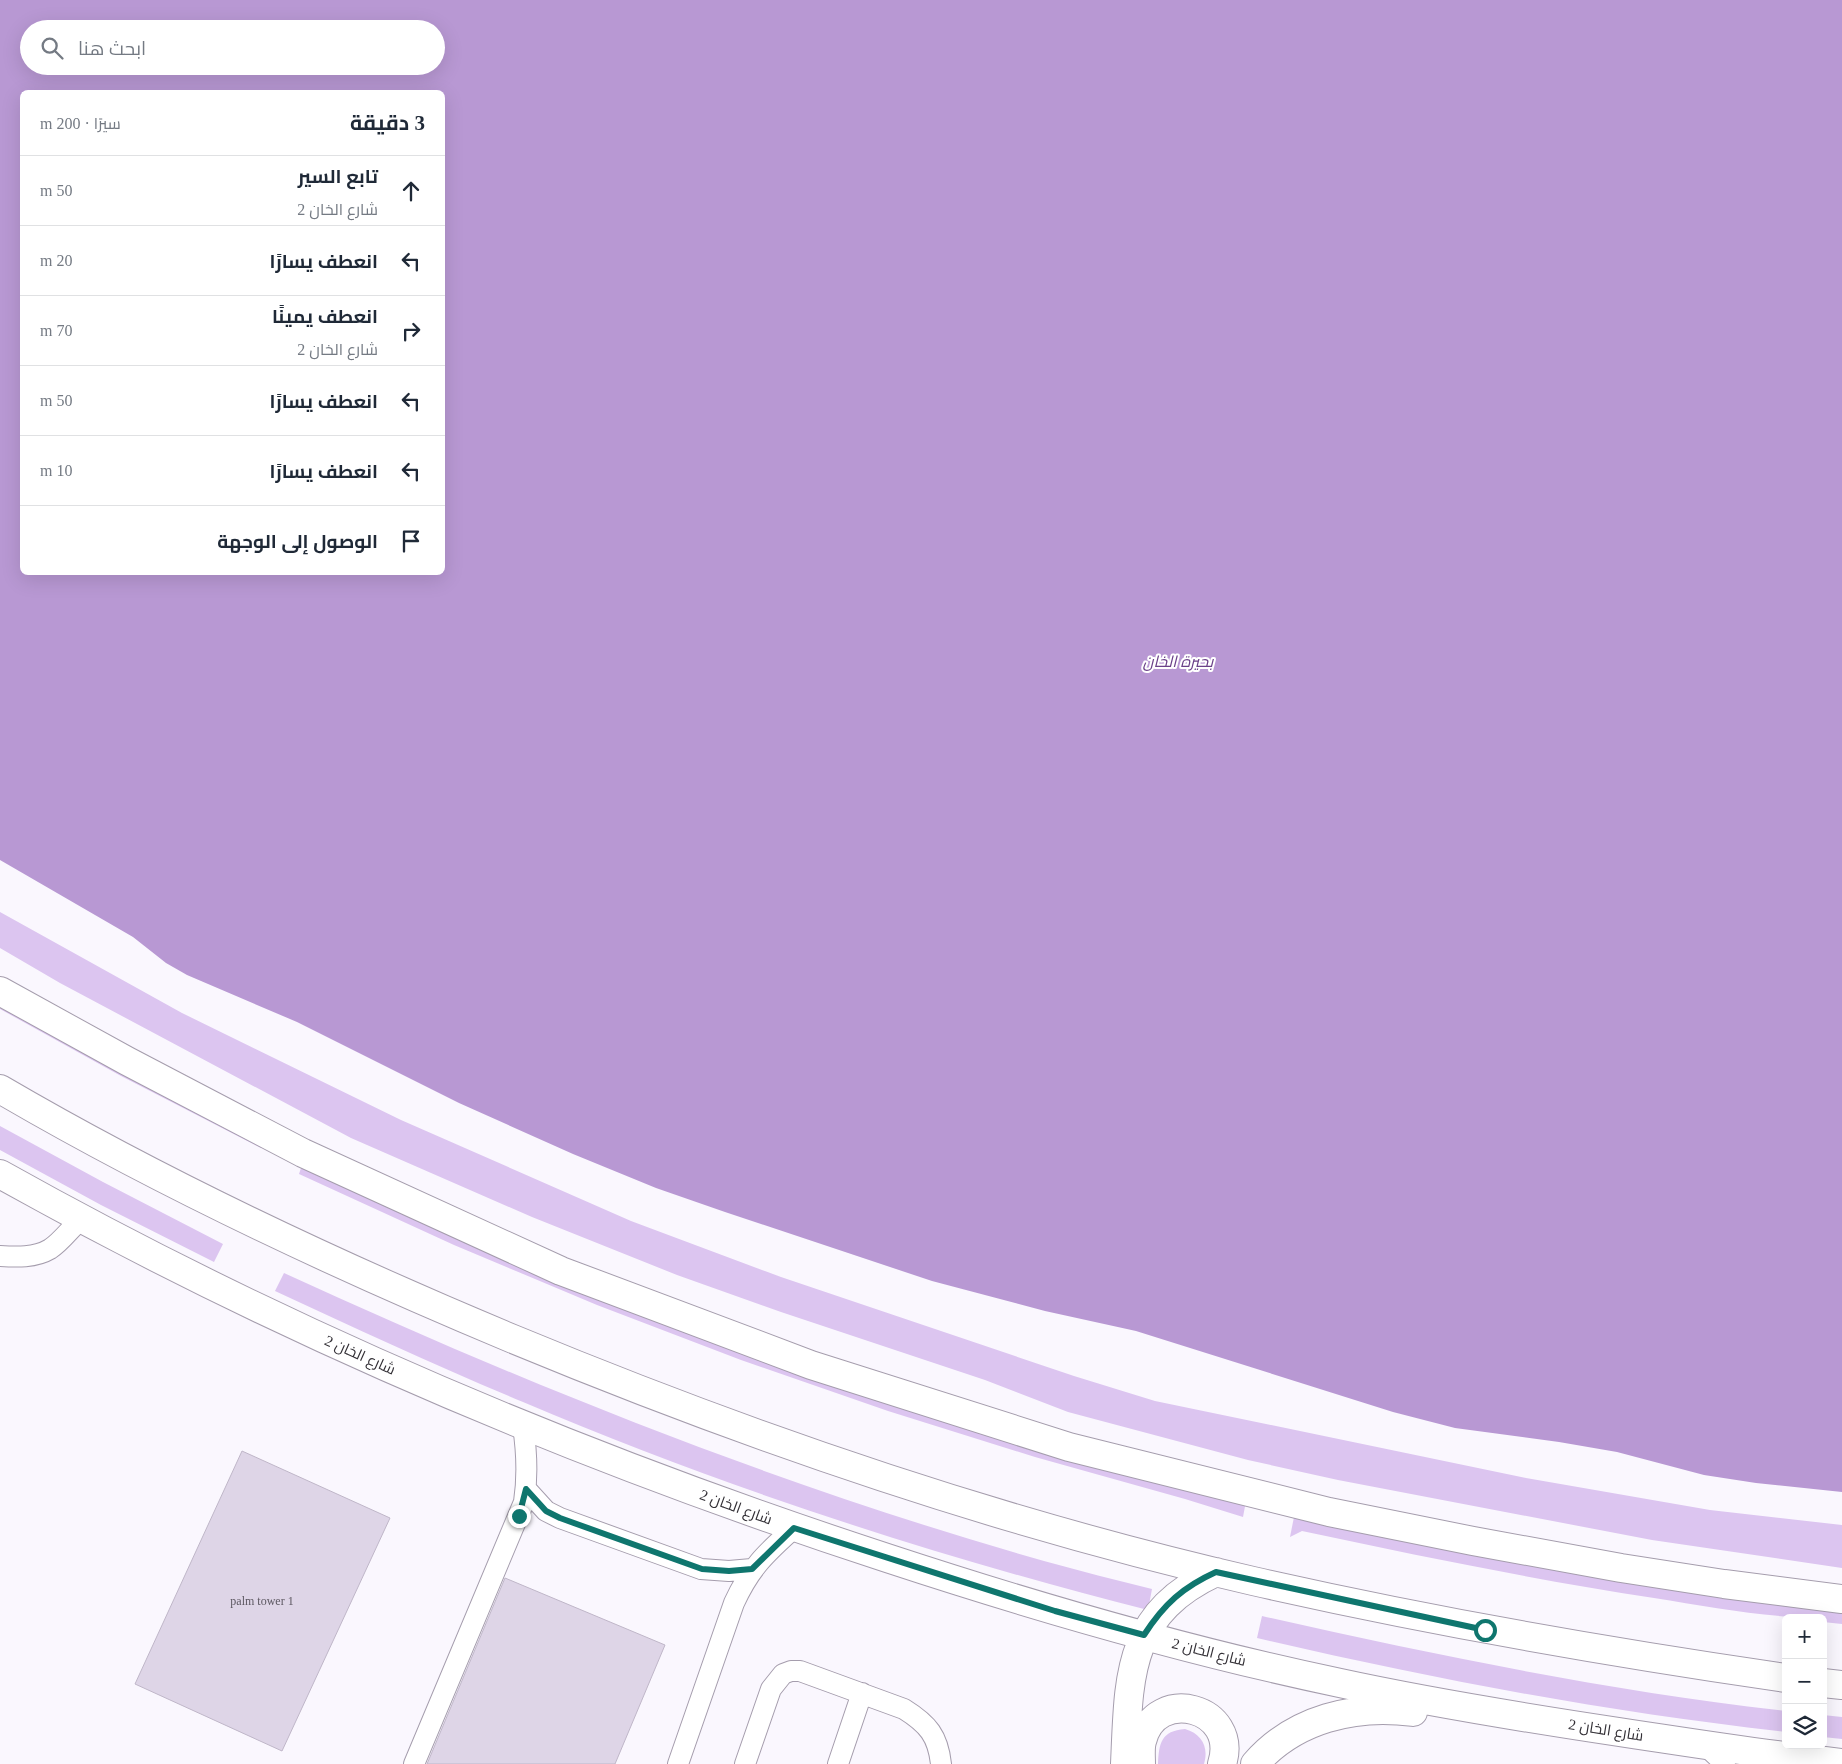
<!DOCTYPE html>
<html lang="ar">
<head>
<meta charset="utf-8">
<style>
	:root { --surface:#fff; --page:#f6f6f7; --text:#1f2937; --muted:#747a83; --line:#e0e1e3 }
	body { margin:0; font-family:"Times New Roman",Cairo,serif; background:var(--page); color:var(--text); direction:rtl }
	.controls { position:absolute; right:15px; bottom:15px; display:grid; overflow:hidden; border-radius:8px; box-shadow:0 5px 20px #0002 }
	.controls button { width:45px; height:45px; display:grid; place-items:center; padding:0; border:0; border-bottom:1px solid var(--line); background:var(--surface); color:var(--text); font:25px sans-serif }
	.stop { position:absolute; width:15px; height:15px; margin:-11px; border:4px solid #0f766e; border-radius:50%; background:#fff }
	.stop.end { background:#0f766e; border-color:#fff; box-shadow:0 1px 5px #0008 }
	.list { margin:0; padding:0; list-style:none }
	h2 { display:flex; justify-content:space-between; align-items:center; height:65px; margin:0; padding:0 20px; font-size:21px }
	h2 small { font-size:16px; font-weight:400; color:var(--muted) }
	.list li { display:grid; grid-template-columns:32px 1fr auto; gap:15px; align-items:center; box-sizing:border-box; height:70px; padding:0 20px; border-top:1px solid var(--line) }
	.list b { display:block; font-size:19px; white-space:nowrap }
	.list p { margin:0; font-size:16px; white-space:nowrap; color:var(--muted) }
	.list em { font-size:16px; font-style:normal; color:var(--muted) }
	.icon { flex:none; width:28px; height:28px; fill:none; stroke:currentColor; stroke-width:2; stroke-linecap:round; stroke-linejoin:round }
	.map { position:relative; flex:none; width:1842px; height:1764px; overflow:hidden; direction:ltr }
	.search { position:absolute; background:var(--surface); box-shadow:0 5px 20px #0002; left:20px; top:20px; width:425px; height:55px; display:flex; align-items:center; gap:12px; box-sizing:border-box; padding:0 18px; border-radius:28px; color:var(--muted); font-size:19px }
	.panel { position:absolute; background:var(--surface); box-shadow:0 5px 20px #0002; left:20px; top:90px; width:425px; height:485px; border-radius:8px; direction:rtl }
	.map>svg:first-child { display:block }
	.green { fill:#dcc5f0 }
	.water { fill:#b898d3; fill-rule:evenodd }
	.building { fill:#ded5e7; stroke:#bfb6c8 }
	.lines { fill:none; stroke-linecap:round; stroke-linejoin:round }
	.lane-casing { stroke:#a59dad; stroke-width:22 }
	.street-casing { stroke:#a59dad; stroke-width:30 }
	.secondary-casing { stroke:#a59dad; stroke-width:30 }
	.lane { stroke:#fff; stroke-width:20 }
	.street { stroke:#fff; stroke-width:28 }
	.secondary { stroke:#fff; stroke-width:28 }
	.route { stroke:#0f766e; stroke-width:6 }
	.labels { text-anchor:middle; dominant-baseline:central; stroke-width:4; stroke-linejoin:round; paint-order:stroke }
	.number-label { font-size:12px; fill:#5d5862 }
	.street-label { font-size:15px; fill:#322f35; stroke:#fff }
	.water-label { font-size:16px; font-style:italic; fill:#6a4088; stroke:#fff }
</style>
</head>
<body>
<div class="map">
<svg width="1842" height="1764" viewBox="0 0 1842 1764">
	<rect width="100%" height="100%" fill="#faf7fe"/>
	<path class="green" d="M 0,912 L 182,1013 L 401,1120 L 631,1221 L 781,1277 L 1074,1376 L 1155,1401 L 1526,1478 L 1710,1510 L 1842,1525 L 1842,1568 L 1652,1540 L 1338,1480 L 1248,1460 L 1068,1412 L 985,1380 L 781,1312 L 677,1275 L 532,1217 L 351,1138 L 60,983 L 0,948 Z
		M 0,995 L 264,1137 L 261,1148 L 121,1076 L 0,1009 Z
		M 0,1126 L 103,1182 L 223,1244 L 214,1262 L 101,1205 L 0,1150 Z
		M 303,1162 L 470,1239 L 1246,1501 L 1243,1517 L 1185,1499 L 1035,1457 L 888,1411 L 741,1360 L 597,1305 L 454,1245 L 299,1174 Z
		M 284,1273 C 530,1386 783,1487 1044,1561 C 1080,1571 1116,1580 1152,1589 L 1148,1610 C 935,1556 725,1488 523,1402 C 439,1367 357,1329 275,1291 Z
		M 1295,1512 L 1842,1605 L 1842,1624 L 1823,1622 L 1823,1618 C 1766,1618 1711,1607 1654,1598 C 1536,1580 1419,1556 1302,1531 L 1290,1537 Z
		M 1262,1616 C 1435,1655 1609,1691 1786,1711 L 1786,1732 C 1607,1712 1432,1679 1257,1638 Z
		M 1823,1715 L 1842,1717 L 1842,1739 L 1823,1737 Z
		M 1185,1729 C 1202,1734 1209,1747 1204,1764 L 1158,1764 C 1159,1743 1161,1731 1185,1729 Z"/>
	<path class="water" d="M 0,0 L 1842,0 L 1842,1492 L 1756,1483 L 1704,1475 L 1617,1452 L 1559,1442 L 1455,1428 L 1393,1412 L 1136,1331 L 1045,1311 L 932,1281 L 725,1212 L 656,1188 L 573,1154 L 459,1103 L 297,1022 L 187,975 L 166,963 L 133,937 L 0,860 ZM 29,29 L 436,29 L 436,66 L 29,66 ZM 22,92 L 442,92 L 442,572 L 22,572 Z"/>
	<path class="building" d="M 242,1451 L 390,1518 L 282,1751 L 135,1684 Z
		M 505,1578 L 665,1645 L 615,1764 L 427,1764 Z"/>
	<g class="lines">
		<g class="lane-casing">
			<path id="lane" d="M 0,1256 C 16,1257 35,1258 50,1249 C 61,1242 71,1228 81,1219
				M 526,1489 L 546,1511 L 560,1518 L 701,1569 L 729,1571 L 752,1569
				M 1705,1745 L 1725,1764
				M 414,1764 L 524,1502 C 528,1476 527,1453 523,1426
				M 678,1764 L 734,1603 C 750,1568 766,1553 794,1528
				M 745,1764 L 771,1689 L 783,1674 L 791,1671 L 800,1671 L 904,1709 C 928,1724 938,1736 941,1764
				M 838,1764 L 862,1693"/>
		</g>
		<g class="street-casing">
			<path id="street" d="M 0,991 L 127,1061 L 303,1153 L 561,1271 L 811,1365 L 1069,1447 L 1329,1512 L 1473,1541 L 1621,1568 L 1724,1584 L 1842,1599"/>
		</g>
		<g class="secondary-casing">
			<path id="secondary" d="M 0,1089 C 164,1185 338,1266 513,1339 C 752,1438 1000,1523 1253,1581 C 1429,1621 1607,1652 1786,1678
				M 0,1174 C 282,1332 580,1458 887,1558 C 1036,1607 1187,1651 1340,1683 C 1432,1703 1526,1718 1619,1732 C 1693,1743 1767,1755 1842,1763
				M 1823,1683 L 1842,1685
				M 1125,1764 C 1129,1676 1126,1614 1216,1572
				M 1141,1764 C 1141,1756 1140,1748 1142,1741 C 1155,1685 1240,1707 1222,1764
				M 1255,1764 C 1294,1719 1355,1704 1413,1712"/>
		</g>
		<use href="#lane" class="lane"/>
		<use href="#street" class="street"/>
		<use href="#secondary" class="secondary"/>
	</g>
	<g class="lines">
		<path class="route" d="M 519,1516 L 526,1489 L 546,1511 L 560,1518 L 702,1569 L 729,1571 L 752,1569 L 794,1528 L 1055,1611 L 1144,1635 C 1164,1604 1183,1587 1216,1572 L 1485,1630"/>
	</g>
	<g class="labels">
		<g class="number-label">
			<text x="262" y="1601">palm tower 1</text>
		</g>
		<g class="street-label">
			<text transform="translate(360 1355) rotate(24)">شارع الخان 2</text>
			<text transform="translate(736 1507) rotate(20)">شارع الخان 2</text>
			<text transform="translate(1209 1652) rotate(14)">شارع الخان 2</text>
			<text transform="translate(1606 1730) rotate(9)">شارع الخان 2</text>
		</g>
		<g class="water-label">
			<text x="1178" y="661">بحيرة الخان</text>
		</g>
	</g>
</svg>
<div class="controls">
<button>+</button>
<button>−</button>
<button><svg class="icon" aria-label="layers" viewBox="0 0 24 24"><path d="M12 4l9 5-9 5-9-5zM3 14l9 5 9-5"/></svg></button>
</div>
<div class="stop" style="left:1485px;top:1630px"></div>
<div class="stop end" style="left:519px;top:1516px"></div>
<div class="search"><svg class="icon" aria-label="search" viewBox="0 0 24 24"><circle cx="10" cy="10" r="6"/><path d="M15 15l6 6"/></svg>ابحث هنا</div>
<section class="panel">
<h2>3 دقيقة<small>سيرًا · 200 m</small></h2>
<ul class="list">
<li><svg class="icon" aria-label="ahead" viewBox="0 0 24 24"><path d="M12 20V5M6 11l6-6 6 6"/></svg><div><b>تابع السير</b><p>شارع الخان 2</p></div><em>50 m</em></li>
<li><svg class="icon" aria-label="left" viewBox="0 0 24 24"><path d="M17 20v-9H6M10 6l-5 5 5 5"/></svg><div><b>انعطف يسارًا</b></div><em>20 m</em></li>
<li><svg class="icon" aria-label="right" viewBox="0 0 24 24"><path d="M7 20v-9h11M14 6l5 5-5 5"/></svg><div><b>انعطف يمينًا</b><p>شارع الخان 2</p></div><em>70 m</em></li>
<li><svg class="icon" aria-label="left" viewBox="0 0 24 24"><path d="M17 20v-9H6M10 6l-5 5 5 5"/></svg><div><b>انعطف يسارًا</b></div><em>50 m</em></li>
<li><svg class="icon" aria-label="left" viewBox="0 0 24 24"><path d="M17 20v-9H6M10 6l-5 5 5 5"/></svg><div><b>انعطف يسارًا</b></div><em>10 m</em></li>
<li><svg class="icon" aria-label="arrive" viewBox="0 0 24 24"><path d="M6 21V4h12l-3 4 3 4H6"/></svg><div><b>الوصول إلى الوجهة</b></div></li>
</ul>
</section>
</div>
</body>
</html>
